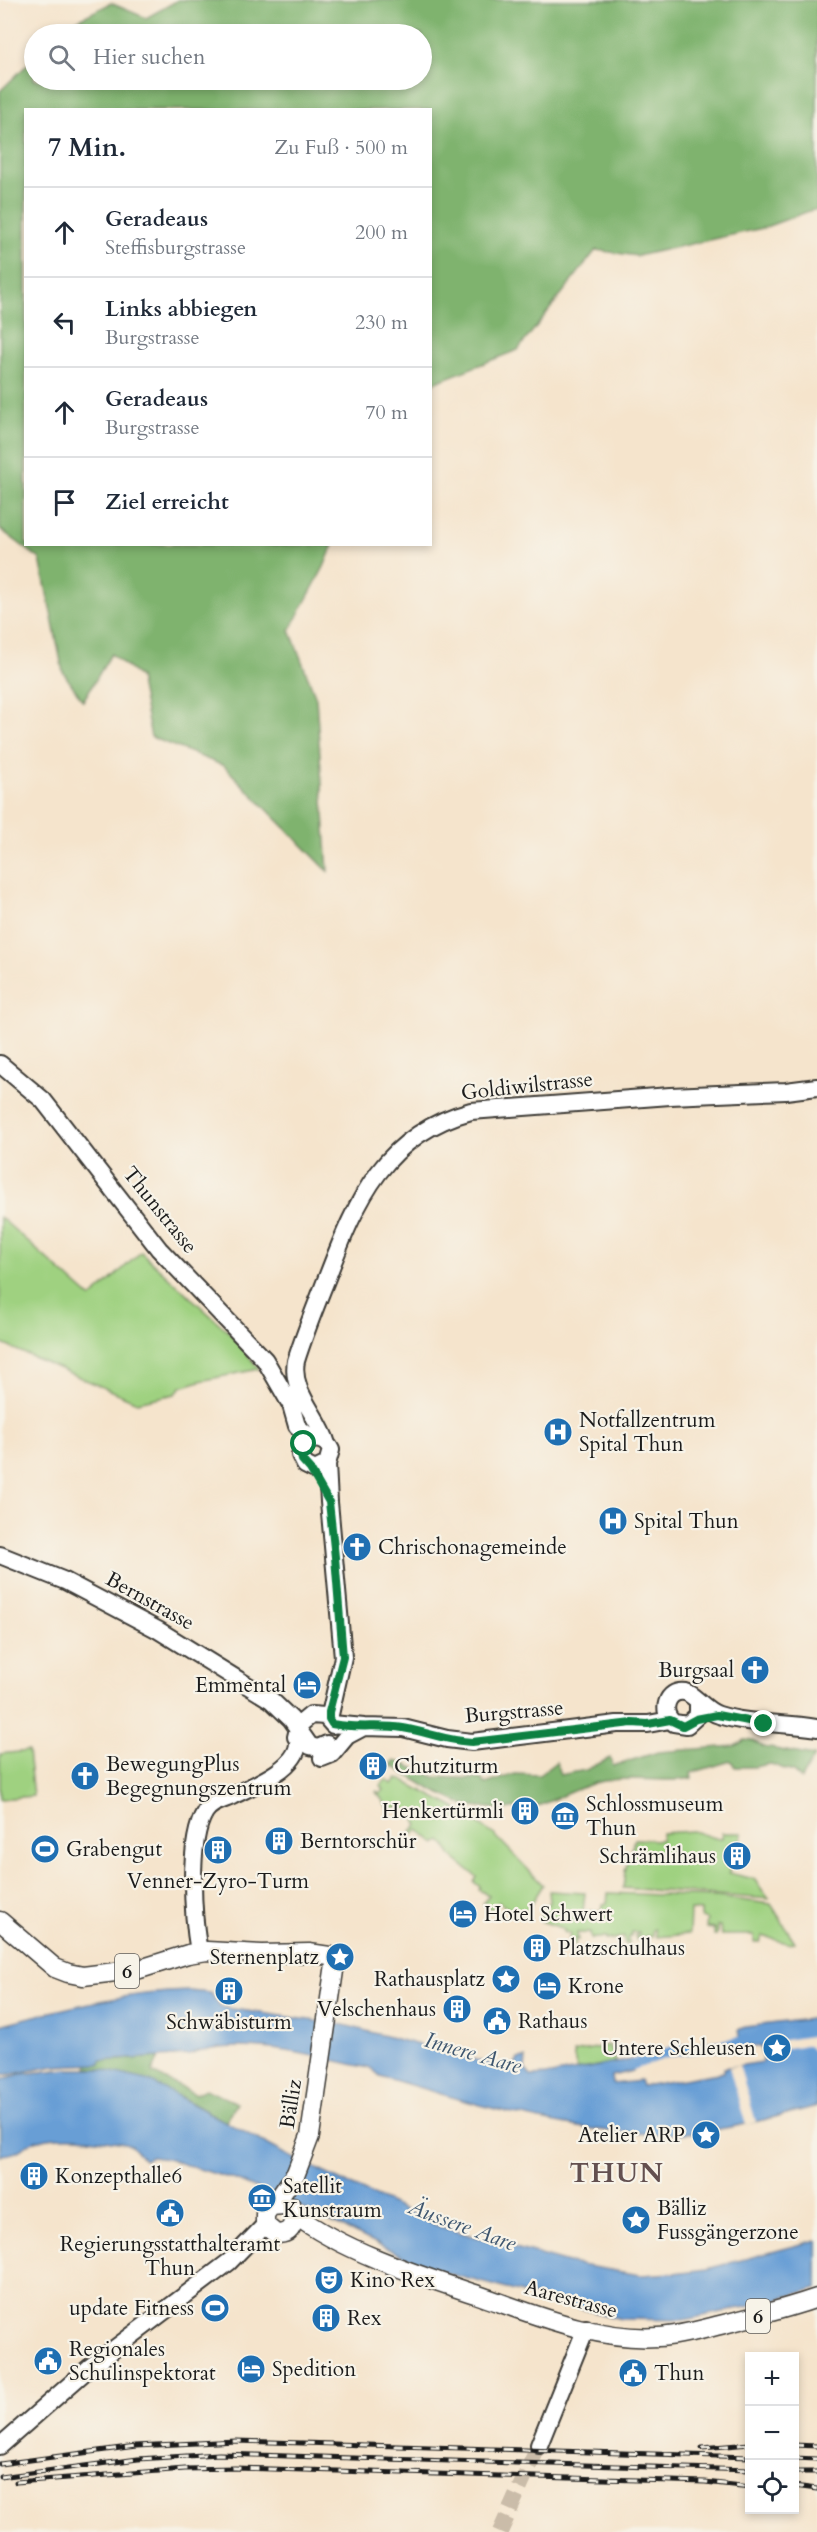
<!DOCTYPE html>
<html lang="de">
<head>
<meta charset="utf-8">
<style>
	:root { --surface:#fff; --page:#f6f6f7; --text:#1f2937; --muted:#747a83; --line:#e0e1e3 }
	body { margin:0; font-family:Cardo,serif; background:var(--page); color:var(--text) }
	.controls { position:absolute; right:18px; bottom:18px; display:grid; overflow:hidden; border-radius:0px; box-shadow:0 3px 9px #0003 }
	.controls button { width:54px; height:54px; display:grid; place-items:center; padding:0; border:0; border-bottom:2px solid var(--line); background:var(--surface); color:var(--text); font:30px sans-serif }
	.stop { position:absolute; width:18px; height:18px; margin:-14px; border:4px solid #0b8043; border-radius:50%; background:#fff }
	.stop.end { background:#0b8043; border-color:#fff; box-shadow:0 2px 6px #0008 }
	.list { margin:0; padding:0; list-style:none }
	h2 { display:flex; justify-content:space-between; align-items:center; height:78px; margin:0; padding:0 24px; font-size:26px }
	h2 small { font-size:20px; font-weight:400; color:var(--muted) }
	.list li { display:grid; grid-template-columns:39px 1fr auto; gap:18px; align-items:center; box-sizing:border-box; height:90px; padding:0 24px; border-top:2px solid var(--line) }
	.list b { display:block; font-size:22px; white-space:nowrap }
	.list p { margin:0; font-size:20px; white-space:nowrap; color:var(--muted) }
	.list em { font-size:20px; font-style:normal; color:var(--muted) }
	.icon { flex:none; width:33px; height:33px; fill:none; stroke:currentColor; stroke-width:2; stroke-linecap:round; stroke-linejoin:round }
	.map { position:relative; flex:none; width:817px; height:2532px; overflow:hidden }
	.search { position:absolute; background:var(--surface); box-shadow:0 3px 9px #0003; left:24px; top:24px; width:408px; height:66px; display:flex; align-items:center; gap:15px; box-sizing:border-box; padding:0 21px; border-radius:33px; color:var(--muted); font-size:22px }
	.panel { position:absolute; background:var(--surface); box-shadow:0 3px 9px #0003; left:24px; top:108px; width:408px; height:438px; border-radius:0px }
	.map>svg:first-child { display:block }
	.green { fill:#9fd180; stroke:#5e764e; stroke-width:1.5 }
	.forest { fill:#7fb36e; stroke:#4e6845; stroke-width:1.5 }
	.water { fill:#689ed5; stroke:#425d78; stroke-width:1.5 }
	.pier { fill:#f5e4cc }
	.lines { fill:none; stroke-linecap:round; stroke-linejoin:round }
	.canal { stroke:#689ed5; stroke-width:10 }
	.secondary-tunnel { stroke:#cabca9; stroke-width:16; stroke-dasharray:16 8; stroke-linecap:butt }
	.secondary-casing { stroke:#3d3a36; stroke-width:20 }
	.primary-casing { stroke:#3d3a36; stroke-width:21 }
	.secondary { stroke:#fff; stroke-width:16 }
	.primary { stroke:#fff; stroke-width:18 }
	.rail-casing { stroke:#1c1c1c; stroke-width:5 }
	.rail { stroke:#f7f3e8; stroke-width:3; stroke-dasharray:9; stroke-linecap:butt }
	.route { stroke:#0b8043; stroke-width:8 }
	.labels { text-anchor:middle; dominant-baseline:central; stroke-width:4.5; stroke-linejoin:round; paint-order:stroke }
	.shield { fill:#f7f3e8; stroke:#5e5c59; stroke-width:1.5 }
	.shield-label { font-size:20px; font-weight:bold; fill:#1c1c1c }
	.street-label { font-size:21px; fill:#1c1c1c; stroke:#f7f3e8 }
	.poi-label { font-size:21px; fill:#1c1c1c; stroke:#f7f3e8; text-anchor:start }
	.water-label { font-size:22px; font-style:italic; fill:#3e566f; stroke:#f7f3e8 }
	.district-label { font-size:27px; font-weight:bold; letter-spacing:1.5px; fill:#635050; stroke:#f7f3e8 }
</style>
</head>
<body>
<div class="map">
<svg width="817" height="2532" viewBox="0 0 817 2532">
	<rect width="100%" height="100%" fill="#f7f3e8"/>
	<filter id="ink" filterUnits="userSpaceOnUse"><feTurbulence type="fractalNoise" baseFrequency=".0167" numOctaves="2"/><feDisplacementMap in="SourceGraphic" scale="12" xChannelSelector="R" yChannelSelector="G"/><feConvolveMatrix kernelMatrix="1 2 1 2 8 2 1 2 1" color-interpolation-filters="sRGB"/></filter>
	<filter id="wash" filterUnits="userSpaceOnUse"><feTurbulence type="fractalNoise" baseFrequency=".008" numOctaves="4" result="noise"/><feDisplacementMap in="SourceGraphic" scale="24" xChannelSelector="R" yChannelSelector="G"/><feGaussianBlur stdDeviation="1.35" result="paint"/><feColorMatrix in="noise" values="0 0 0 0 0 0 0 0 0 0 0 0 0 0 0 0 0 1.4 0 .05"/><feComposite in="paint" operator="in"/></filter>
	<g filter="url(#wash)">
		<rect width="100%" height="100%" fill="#f5e4cc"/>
		<path class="green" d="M 0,1217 L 91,1298 L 141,1252 L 232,1335 L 259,1369 L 200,1381 L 181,1387 L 175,1394 L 137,1402 L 0,1343 Z
			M 28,1751 L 33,1796 L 0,1799 L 0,1754 Z
			M 398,1778 L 455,1808 L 496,1836 L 543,1885 L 524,1915 L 518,1910 L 514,1913 L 499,1902 L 491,1910 L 483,1903 L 489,1895 L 479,1890 L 480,1887 L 474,1882 L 477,1877 L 450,1855 L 447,1847 L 441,1841 L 436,1844 L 419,1830 L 413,1835 L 411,1832 L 418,1825 L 412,1814 L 400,1806 L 390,1810 L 376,1792 L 377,1791 L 380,1794 L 384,1790 L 381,1785 L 387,1779 L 392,1784 Z
			M 693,1831 L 714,1838 L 722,1838 L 722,1833 L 742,1833 L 737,1855 L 730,1856 L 729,1873 L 754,1879 L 769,1899 L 623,1888 L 625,1871 L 635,1839 L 661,1840 L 662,1833 Z
			M 549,1891 L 585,1893 L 583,1911 L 602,1912 L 603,1904 L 607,1903 L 608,1893 L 717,1897 L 771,1904 L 795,1942 L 791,1944 L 762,1936 L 760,1942 L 754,1942 L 754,1935 L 721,1935 L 720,1926 L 717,1926 L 717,1935 L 714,1935 L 714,1929 L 706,1928 L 707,1920 L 701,1918 L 701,1911 L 690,1910 L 689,1934 L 656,1937 L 655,1929 L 652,1930 L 652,1937 L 646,1936 L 636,1940 L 636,1935 L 639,1934 L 639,1932 L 632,1932 L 632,1936 L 629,1937 L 629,1944 L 625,1944 L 624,1937 L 606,1940 L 606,1938 L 591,1938 L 590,1933 L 577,1933 L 578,1940 L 575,1939 L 575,1945 L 568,1945 L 570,1934 L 564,1932 L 564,1929 L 541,1921 L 541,1913 L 550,1902 Z
			M 609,2045 L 610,2050 L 613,2049 L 616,2062 L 577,2070 L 573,2053 Z"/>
		<path class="forest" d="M 178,0 L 817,0 L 817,210 L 812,210 L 763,228 L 637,256 L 596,250 L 518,350 L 431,384 L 430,110 L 26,110 L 26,544 L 333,545 L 324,567 L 290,630 L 316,698 L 328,871 L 224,766 L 151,737 L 139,677 L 111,654 L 83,701 L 63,672 L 40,559 L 0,529 L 0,91 L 34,58 L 34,80 L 422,80 L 422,34 L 59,34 L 71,23 L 111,3 L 146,18 Z
			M 745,1740 L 754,1741 L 764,1747 L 814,1756 L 801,1779 L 793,1772 L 771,1764 L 754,1767 L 735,1767 L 731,1761 L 691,1773 L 692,1778 C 663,1784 634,1775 604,1781 C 581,1785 557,1799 534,1808 L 527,1806 L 506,1810 L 464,1805 L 430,1789 L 391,1765 L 394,1760 L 435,1777 L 481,1779 L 486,1784 L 515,1774 L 539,1775 L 556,1762 L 560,1775 L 586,1770 L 610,1758 L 613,1766 L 658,1752 L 735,1746 Z
			M 159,2057 L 152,2073 L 195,2094 L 205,2089 L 237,2103 L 226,2122 L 181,2097 L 100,2069 L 88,2068 L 89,2063 L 100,2064 L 101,2061 Z"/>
		<path class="water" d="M 189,1991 L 211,1993 L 220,2007 L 344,2025 L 505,2068 L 517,2063 L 519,2059 L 526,2058 L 525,2069 L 531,2076 L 551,2075 L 631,2060 L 633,2071 L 611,2076 L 612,2084 L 640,2081 L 642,2086 L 724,2072 L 724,2068 L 763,2062 L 760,2046 L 741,2047 L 738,2030 L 745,2027 L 817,2018 L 817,2106 C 768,2119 716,2134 665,2134 C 563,2134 476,2104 380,2076 L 372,2069 C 319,2057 241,2035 189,2055 L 101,2061 L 100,2064 L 55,2066 L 0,2076 L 0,2025 C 62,2009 124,1992 189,1991 Z
			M 67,2069 L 100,2069 L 150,2081 L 291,2157 L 438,2226 L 568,2263 L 641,2275 L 674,2273 L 707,2269 L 817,2240 L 817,2288 L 765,2303 L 684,2320 L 621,2319 L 431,2269 L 306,2210 L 238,2181 L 167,2159 L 151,2157 L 144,2160 L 132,2146 L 125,2143 C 97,2139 67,2133 39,2140 C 22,2144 22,2155 0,2155 L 0,2080 L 20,2074 Z"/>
		<path class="pier" d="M 811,2036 L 817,2043 L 817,2055 L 808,2045 L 766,2051 L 765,2043 Z
			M 739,2065 L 756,2122 L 746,2125 L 729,2067 Z"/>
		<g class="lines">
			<path class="canal" d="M 632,2065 L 669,2052 L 740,2042"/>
		</g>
	</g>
	<g filter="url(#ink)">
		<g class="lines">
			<path class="secondary-tunnel" d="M 500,2532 L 539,2445"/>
			<g class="secondary-casing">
				<path id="secondary" d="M 0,1064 L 43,1100 L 159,1249 L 265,1360 L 291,1405 L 297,1426 L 312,1439
					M 327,1444 C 319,1416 290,1392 296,1361 C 305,1332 317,1303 328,1275 C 357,1199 385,1134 471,1111 L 670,1096 L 786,1091 L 817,1087
					M 327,1464 L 315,1470 L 305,1465 L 300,1455 C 304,1437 323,1434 331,1450 L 327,1464 L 329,1502 L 343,1657 L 329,1719
					M 0,1555 L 65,1581 L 158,1630 L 271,1700 L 291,1719 L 310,1746 L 318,1748 L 327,1744
					M 698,1703 L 698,1715 L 687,1725 L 674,1723 C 660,1713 666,1689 685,1692 C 694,1694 705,1711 719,1715 C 751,1725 784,1722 817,1728
					M 332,1724 L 364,1727 L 403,1728 L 447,1739 L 472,1742 L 617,1724 L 648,1724 L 670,1720
					M 296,1737 L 299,1725 L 311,1715 L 325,1716 L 333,1725
					M 322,1758 L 332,1754 L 347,1736 L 364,1727
					M 199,1952 C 193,1918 187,1841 205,1812 C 211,1802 222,1801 232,1796 C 252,1786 296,1769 298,1744
					M 539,2445 L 586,2328
					M 0,2446 L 89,2368 L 229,2262 L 265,2225"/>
			</g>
			<g class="primary-casing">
				<path id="primary" d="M 0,1921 L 55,1968 L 68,1973 L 83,1976 L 140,1969 L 188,1954 L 207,1951 L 262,1954 L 309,1953 L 336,1957 L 310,2136 L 296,2173 L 275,2204
					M 284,2205 L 271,2206 L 265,2214 L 265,2225 L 276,2234 C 295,2234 294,2221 292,2207
					M 294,2214 C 344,2252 421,2276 481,2296 C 536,2315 598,2341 658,2337 C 679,2336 700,2330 720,2325 C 753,2317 785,2309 817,2298"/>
			</g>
			<use href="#secondary" class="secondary"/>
			<use href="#primary" class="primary"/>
			<g class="rail-casing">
				<path id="rail" d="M 794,2445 L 817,2446
					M 702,2448 L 750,2444
					M 794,2458 L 817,2459
					M 0,2464 L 136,2446 L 236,2441 L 750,2457
					M 794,2472 L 817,2472
					M 0,2477 L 138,2459 L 219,2454 L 750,2470
					M 16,2482 L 185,2469 L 235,2468 L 705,2482 L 750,2487
					M 794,2486 L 817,2489"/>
			</g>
			<use href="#rail" class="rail"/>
		</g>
	</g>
	<g class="lines" filter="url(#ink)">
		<path class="route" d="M 304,1444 L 300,1452 L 302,1460 L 310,1469 L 329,1502 L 335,1557 L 343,1657 L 329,1712 L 329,1719 L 332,1724 C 356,1729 380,1724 403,1728 C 427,1732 448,1741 472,1742 L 632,1723 L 648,1724 L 670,1720 L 683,1726 L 696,1719 L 717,1715 L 764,1724"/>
	</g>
	<defs>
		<g id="hospital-disc" transform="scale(1.5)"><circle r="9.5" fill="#1f6fb2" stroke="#f7f3e8"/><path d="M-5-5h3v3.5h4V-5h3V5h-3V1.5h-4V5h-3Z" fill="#fff"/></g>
		<g id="church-disc" transform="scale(1.5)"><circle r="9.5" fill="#1f6fb2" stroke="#f7f3e8"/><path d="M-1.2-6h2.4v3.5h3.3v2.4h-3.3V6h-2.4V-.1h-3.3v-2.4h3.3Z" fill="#fff"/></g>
		<g id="hotel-disc" transform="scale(1.5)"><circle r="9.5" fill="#1f6fb2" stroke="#f7f3e8"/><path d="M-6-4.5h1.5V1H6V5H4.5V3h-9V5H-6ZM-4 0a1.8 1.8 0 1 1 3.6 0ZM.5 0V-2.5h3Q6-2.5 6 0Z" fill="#fff"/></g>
		<g id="building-disc" transform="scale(1.5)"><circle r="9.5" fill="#1f6fb2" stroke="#f7f3e8"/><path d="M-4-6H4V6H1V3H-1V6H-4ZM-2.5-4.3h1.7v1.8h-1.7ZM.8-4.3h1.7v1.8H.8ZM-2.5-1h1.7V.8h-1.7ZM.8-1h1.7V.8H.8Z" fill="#fff"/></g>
		<g id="museum-disc" transform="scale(1.5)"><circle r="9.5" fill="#1f6fb2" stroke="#f7f3e8"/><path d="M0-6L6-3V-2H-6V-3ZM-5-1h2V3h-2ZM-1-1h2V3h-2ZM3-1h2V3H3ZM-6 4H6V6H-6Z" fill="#fff"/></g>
		<g id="stadium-disc" transform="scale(1.5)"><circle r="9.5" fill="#1f6fb2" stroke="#f7f3e8"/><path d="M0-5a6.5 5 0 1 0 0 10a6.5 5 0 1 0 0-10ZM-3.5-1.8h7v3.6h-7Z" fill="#fff"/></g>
		<g id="sight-disc" transform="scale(1.5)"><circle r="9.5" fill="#1f6fb2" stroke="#f7f3e8"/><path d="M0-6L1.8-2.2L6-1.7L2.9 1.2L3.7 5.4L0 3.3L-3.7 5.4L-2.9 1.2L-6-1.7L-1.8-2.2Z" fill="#fff"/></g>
		<g id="civic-disc" transform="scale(1.5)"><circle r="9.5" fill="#1f6fb2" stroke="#f7f3e8"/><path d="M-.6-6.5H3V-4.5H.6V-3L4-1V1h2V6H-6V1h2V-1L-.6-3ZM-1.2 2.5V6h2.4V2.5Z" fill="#fff"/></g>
		<g id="theatre-disc" transform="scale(1.5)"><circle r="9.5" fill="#1f6fb2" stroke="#f7f3e8"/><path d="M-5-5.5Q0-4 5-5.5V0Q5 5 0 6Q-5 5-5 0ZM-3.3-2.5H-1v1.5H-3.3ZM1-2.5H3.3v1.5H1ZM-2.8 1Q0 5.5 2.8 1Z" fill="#fff"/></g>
	</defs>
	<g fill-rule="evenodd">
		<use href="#hospital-disc" x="558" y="1432"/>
		<use href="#hospital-disc" x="613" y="1521"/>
		<use href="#church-disc" x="357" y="1547"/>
		<use href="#church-disc" x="755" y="1670"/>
		<use href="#hotel-disc" x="307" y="1685"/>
		<use href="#building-disc" x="373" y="1766"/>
		<use href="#church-disc" x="85" y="1776"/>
		<use href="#building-disc" x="525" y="1811"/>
		<use href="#museum-disc" x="565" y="1816"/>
		<use href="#building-disc" x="279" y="1841"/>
		<use href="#stadium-disc" x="45" y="1849"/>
		<use href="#building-disc" x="218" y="1850"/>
		<use href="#building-disc" x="737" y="1856"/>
		<use href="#hotel-disc" x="463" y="1914"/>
		<use href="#building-disc" x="537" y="1948"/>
		<use href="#sight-disc" x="340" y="1957"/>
		<use href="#sight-disc" x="506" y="1979"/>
		<use href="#hotel-disc" x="547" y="1986"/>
		<use href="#building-disc" x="229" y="1991"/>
		<use href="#building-disc" x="457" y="2009"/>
		<use href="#civic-disc" x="497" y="2021"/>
		<use href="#sight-disc" x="777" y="2048"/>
		<use href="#sight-disc" x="706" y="2135"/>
		<use href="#building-disc" x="34" y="2176"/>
		<use href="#museum-disc" x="262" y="2198"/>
		<use href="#civic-disc" x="170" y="2213"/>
		<use href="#sight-disc" x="636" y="2220"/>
		<use href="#theatre-disc" x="329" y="2280"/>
		<use href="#stadium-disc" x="215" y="2308"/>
		<use href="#building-disc" x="326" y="2318"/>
		<use href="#civic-disc" x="48" y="2361"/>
		<use href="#hotel-disc" x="251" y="2369"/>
		<use href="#civic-disc" x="633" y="2373"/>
	</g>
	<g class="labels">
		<g class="shield">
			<rect x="115" y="1954" width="24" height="34" rx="4.5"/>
			<rect x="746" y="2299" width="24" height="34" rx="4.5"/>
		</g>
		<g class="shield-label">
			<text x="127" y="1971">6</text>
			<text x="758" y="2316">6</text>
		</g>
		<g class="street-label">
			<text transform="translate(527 1086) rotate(-6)">Goldiwilstrasse</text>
			<text transform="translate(160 1210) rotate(51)">Thunstrasse</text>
			<text transform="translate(150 1601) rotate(29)">Bernstrasse</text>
			<text transform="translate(514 1712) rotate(-5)">Burgstrasse</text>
			<text transform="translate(291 2104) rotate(-81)">Bälliz</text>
			<text transform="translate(571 2299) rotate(15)">Aarestrasse</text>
		</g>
		<g class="poi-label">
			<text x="579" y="1420">Notfallzentrum<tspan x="579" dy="24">Spital Thun</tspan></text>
			<text x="634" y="1521">Spital Thun</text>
			<text x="378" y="1547">Chrischonagemeinde</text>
			<text x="734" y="1670" text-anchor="end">Burgsaal</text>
			<text x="286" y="1685" text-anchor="end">Emmental</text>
			<text x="106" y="1764">BewegungPlus<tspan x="106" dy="24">Begegnungszentrum</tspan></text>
			<text x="394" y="1766">Chutziturm</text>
			<text x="586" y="1804">Schlossmuseum<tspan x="586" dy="24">Thun</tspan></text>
			<text x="504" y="1811" text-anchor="end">Henkertürmli</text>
			<text x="300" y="1841">Berntorschür</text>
			<text x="66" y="1849">Grabengut</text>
			<text x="716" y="1856" text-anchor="end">Schrämlihaus</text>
			<text x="218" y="1881" text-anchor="middle">Venner-Zyro-Turm</text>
			<text x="484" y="1914">Hotel Schwert</text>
			<text x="558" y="1948">Platzschulhaus</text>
			<text x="319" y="1957" text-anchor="end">Sternenplatz</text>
			<text x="485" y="1979" text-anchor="end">Rathausplatz</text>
			<text x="568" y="1986">Krone</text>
			<text x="436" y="2009" text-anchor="end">Velschenhaus</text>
			<text x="518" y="2021">Rathaus</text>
			<text x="229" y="2022" text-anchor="middle">Schwäbisturm</text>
			<text x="756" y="2048" text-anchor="end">Untere Schleusen</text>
			<text x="685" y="2135" text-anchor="end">Atelier ARP</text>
			<text x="55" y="2176">Konzepthalle6</text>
			<text x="283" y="2186">Satellit<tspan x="283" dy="24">Kunstraum</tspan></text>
			<text x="657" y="2208">Bälliz<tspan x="657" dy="24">Fussgängerzone</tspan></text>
			<text x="170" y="2244" text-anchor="middle">Regierungsstatthalteramt<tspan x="170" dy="24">Thun</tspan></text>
			<text x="350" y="2280">Kino Rex</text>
			<text x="194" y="2308" text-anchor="end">update Fitness</text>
			<text x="347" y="2318">Rex</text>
			<text x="69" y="2349">Regionales<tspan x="69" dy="24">Schulinspektorat</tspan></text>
			<text x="272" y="2369">Spedition</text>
			<text x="654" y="2373">Thun</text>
		</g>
		<g class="water-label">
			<text transform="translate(473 2053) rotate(16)">Innere Aare</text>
			<text transform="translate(462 2225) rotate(20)">Äussere Aare</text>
		</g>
		<g class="district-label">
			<text x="617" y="2173">THUN</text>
		</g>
	</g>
</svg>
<div class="controls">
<button>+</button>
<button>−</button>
<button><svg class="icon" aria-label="locate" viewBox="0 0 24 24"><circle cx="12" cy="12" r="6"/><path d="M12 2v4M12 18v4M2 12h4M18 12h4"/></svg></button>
</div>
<div class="stop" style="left:304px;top:1444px"></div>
<div class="stop end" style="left:764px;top:1724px"></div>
<div class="search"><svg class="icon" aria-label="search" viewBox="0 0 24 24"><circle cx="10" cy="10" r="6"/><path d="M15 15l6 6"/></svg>Hier suchen</div>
<section class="panel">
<h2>7 Min.<small>Zu Fuß · 500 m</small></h2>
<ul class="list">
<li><svg class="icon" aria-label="ahead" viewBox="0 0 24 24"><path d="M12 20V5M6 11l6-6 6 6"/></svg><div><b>Geradeaus</b><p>Steffisburgstrasse</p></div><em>200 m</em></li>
<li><svg class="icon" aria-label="left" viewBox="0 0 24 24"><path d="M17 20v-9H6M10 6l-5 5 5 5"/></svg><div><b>Links abbiegen</b><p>Burgstrasse</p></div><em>230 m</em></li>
<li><svg class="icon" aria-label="ahead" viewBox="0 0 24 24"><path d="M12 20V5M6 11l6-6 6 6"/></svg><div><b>Geradeaus</b><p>Burgstrasse</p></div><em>70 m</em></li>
<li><svg class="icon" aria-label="arrive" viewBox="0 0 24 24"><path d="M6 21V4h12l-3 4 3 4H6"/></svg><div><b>Ziel erreicht</b></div></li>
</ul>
</section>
</div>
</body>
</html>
